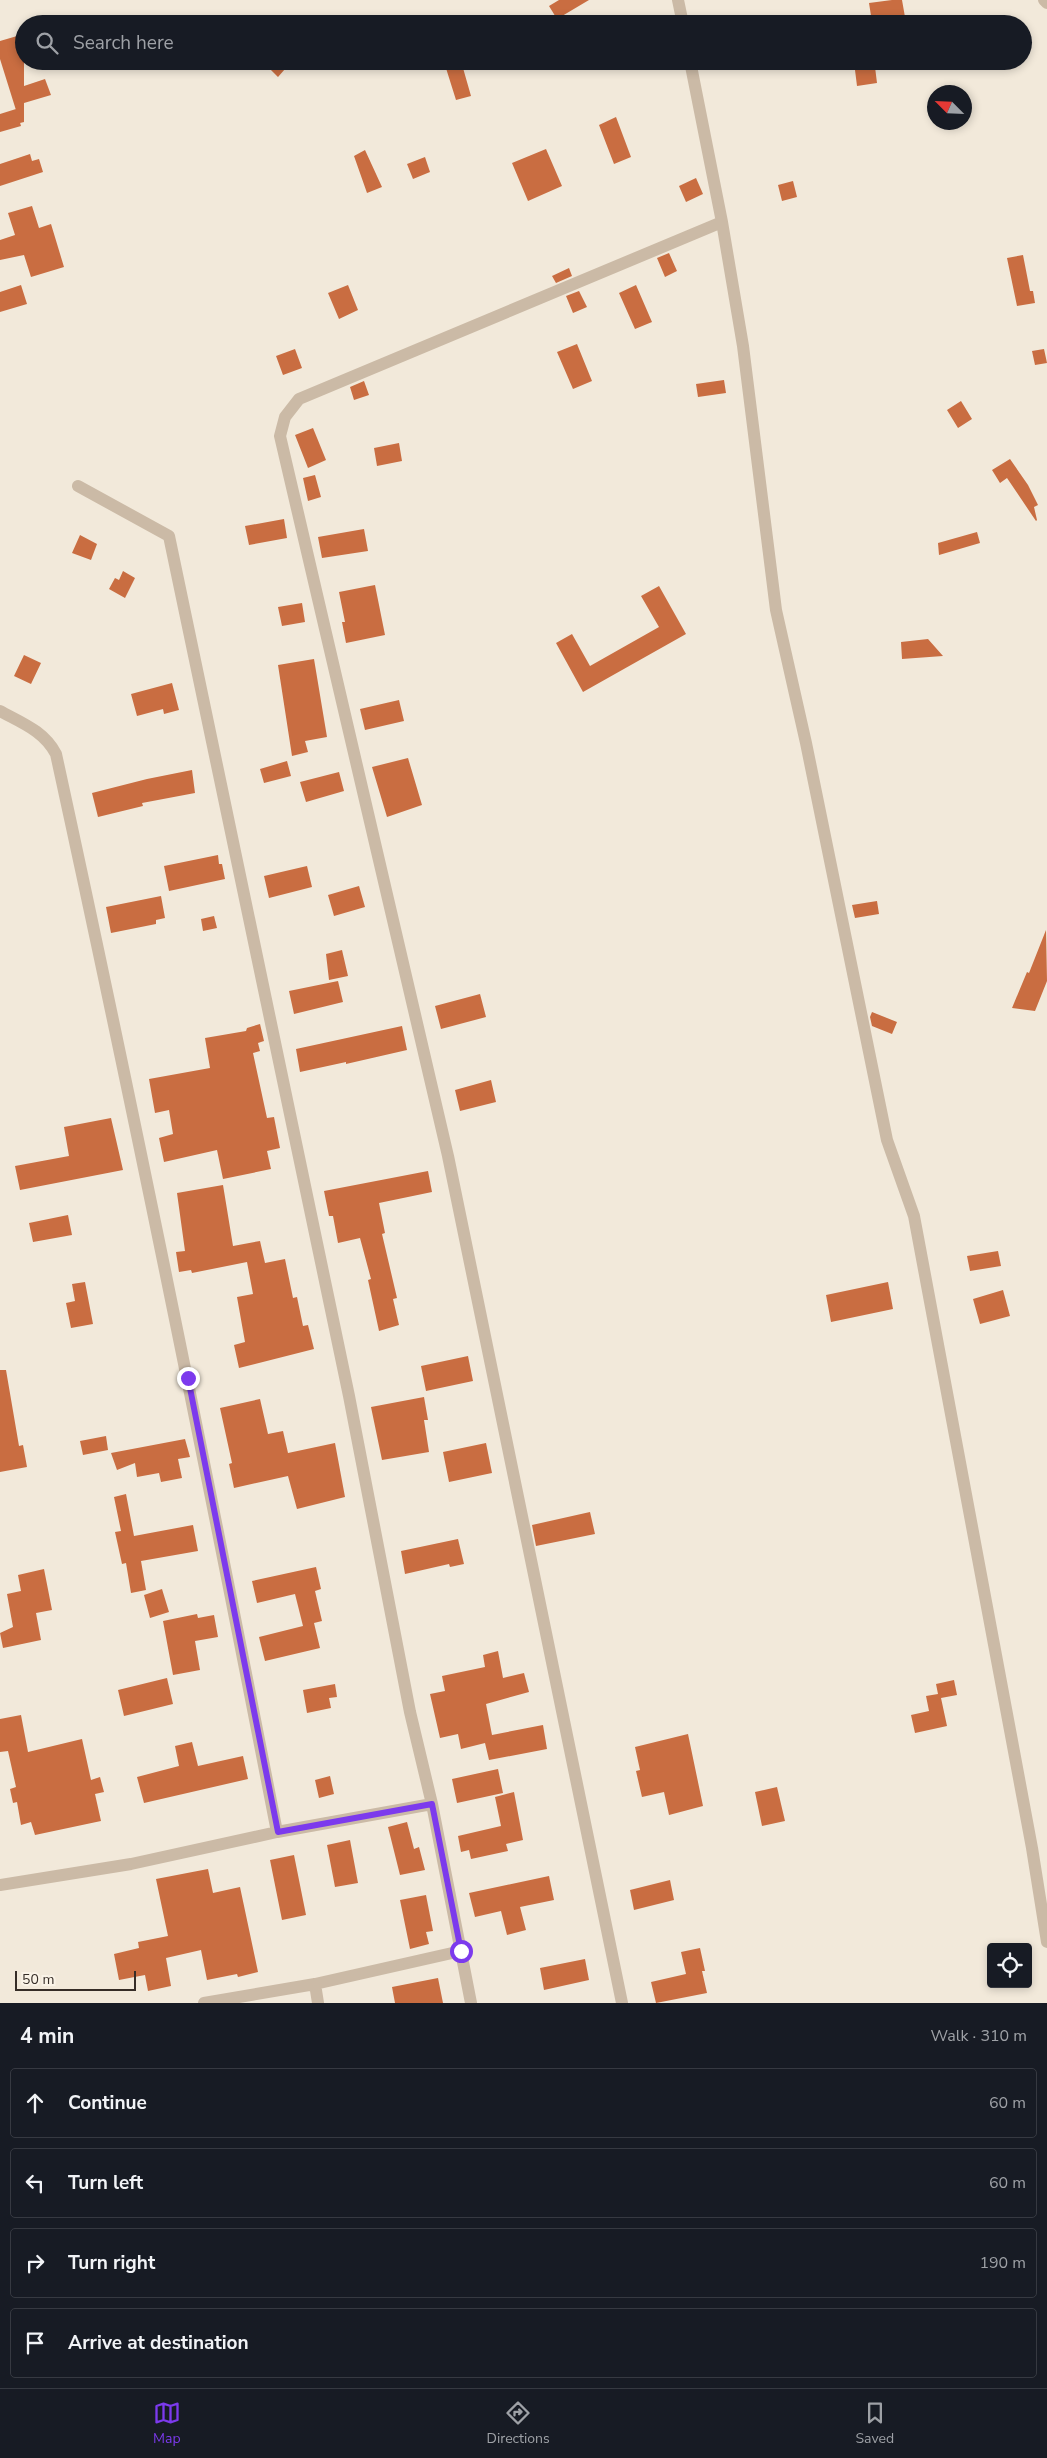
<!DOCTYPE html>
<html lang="en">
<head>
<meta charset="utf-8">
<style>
	:root { --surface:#171b24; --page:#242831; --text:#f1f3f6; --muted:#9ea1a6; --line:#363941; --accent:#7c3aed }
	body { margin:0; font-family:"Nunito Sans",sans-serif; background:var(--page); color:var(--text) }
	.controls { position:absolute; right:15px; bottom:15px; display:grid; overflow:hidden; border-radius:5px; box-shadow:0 2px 8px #0003 }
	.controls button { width:45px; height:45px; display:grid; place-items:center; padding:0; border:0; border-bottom:1px solid var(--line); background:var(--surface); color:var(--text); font:25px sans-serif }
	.compass { position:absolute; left:927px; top:85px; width:45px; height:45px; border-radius:50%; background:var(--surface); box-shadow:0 2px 8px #0003; rotate:294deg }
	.scale { position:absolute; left:15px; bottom:12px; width:121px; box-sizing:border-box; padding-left:5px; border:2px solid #362d27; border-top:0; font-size:14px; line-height:18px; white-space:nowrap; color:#362d27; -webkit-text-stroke:4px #faf3e7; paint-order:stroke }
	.stop { position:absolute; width:15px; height:15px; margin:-11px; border:4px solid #7c3aed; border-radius:50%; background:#fff }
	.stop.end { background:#7c3aed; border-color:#fff; box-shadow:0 1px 5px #0008 }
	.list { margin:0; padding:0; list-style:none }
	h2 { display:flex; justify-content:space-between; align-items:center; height:65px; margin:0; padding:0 20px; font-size:21px }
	h2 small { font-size:16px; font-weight:400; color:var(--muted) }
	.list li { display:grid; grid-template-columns:32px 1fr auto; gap:15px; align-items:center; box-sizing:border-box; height:70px; margin:0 10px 10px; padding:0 10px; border:1px solid var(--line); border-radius:5px }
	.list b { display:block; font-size:19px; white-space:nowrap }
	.list em { font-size:16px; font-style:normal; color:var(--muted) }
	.icon { flex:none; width:28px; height:28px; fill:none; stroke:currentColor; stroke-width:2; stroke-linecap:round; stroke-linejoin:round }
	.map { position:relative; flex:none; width:1047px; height:2003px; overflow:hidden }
	.search { position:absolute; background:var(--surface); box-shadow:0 2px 8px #0003; left:15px; right:15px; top:15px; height:55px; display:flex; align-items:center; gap:12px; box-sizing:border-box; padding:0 18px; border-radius:28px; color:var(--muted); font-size:19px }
	.sheet { height:385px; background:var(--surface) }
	nav { display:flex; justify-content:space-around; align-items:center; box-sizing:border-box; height:70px; border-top:1px solid var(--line); background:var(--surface); font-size:14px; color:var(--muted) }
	nav a { display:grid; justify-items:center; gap:2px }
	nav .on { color:var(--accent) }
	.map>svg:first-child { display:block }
	.building { fill:#c96d41 }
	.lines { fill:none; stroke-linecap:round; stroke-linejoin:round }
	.minor { stroke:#cbbaa6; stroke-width:12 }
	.route { stroke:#7c3aed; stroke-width:6 }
</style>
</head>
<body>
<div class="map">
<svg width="1047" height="2003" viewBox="0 0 1047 2003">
	<rect width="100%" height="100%" fill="#f2e9da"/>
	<path class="building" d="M 559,0 L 589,0 L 557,19 L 549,6 Z
		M 892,0 L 902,0 L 905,17 L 872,22 L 869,3 Z
		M 24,34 L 24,86 L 45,79 L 51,95 L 24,103 L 24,122 L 20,123 L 0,59 L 0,41 Z
		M 275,61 L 292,61 L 278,77 L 269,68 Z
		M 457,61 L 461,61 L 471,96 L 456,100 L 445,65 Z
		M 875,67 L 877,83 L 857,86 L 855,70 Z
		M 16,109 L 21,126 L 0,132 L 0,114 Z
		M 616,117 L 631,157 L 614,164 L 599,125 Z
		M 546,149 L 562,186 L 528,201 L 512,163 Z
		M 365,150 L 382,187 L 367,193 L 354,156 Z
		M 30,154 L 32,161 L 39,159 L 43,172 L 0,186 L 0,164 Z
		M 425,157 L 430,172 L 413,179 L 407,164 Z
		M 696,178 L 703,194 L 686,202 L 679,186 Z
		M 793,181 L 797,197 L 782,201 L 778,185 Z
		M 32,206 L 39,228 L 51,224 L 64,267 L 31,277 L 24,255 L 0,260 L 0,240 L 15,235 L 8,213 Z
		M 669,253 L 677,271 L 665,277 L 657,258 Z
		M 1023,255 L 1030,291 L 1033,291 L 1035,303 L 1017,306 L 1007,258 Z
		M 569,268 L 572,276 L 556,283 L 552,276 Z
		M 21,285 L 27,304 L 0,312 L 0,292 Z
		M 348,285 L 358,310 L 339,319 L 328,293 Z
		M 636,285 L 652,322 L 635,329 L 619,293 Z
		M 579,291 L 587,307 L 573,313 L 566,296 Z
		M 577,344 L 592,381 L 573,389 L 557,352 Z
		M 295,349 L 302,368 L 283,375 L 276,356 Z
		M 1044,349 L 1047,363 L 1035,365 L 1032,351 Z
		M 724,380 L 726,393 L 698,397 L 696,384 Z
		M 364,381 L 369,395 L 354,400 L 350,387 Z
		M 961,401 L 972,419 L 958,428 L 947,410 Z
		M 313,428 L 326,460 L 308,468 L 295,435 Z
		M 399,443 L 402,461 L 377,466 L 374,448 Z
		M 1010,459 L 1028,485 L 1038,505 L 1034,507 L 1037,520 L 1036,521 L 1007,478 L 1000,483 L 992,470 Z
		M 315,475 L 321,497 L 308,501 L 303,478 Z
		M 284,519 L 287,538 L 249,545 L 245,526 Z
		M 364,529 L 368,551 L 322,558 L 318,537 Z
		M 977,532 L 980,543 L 939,555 L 938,543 Z
		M 80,535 L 97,544 L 91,560 L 72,553 Z
		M 123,571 L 135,578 L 125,598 L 109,589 L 115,578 L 119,580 Z
		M 375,585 L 385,635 L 346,643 L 342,622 L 345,622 L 339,592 Z
		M 659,586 L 686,634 L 583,692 L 556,643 L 572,634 L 590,666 L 659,627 L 641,596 Z
		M 302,603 L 305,622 L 282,626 L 278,607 Z
		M 928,639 L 943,656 L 902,659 L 901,642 Z
		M 24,655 L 41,663 L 31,684 L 14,676 Z
		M 314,659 L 327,737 L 305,741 L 308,752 L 292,756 L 278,665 Z
		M 172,683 L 179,710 L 164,714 L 163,709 L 137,716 L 131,694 Z
		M 399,700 L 404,721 L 365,730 L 360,709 Z
		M 408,758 L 422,805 L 387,817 L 372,767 Z
		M 287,761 L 291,776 L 264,783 L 260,769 Z
		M 192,770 L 195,793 L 142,803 L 143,806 L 98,817 L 92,793 L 147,779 Z
		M 339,772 L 344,791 L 306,802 L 300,782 Z
		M 218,855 L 219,864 L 222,864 L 225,879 L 169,891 L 164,866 Z
		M 307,866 L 312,887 L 269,898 L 264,876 Z
		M 359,886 L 365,907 L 334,916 L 328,895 Z
		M 161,896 L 165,918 L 156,920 L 156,924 L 111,933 L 106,907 Z
		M 877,901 L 879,914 L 855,918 L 852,905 Z
		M 214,916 L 217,928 L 203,931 L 201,919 Z
		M 1046,930 L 1047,981 L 1035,1011 L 1012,1008 L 1027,972 L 1029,973 Z
		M 342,950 L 348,976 L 329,980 L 326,954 Z
		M 338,981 L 343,1002 L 294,1014 L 289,991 Z
		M 480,994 L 486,1017 L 441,1029 L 435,1006 Z
		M 872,1012 L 897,1022 L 892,1034 L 872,1026 L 870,1017 Z
		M 260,1024 L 264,1041 L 258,1043 L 260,1051 L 253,1053 L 267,1118 L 274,1117 L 280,1148 L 267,1151 L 271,1169 L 223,1179 L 217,1150 L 164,1162 L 159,1138 L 173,1134 L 169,1110 L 155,1113 L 149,1079 L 210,1068 L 205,1038 L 246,1031 L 247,1028 Z
		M 402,1026 L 407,1050 L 346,1064 L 346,1062 L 300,1072 L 296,1049 Z
		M 491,1080 L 496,1102 L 460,1111 L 455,1090 Z
		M 111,1118 L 123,1170 L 20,1190 L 15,1166 L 69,1156 L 64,1127 Z
		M 428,1171 L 432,1192 L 379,1203 L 385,1233 L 382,1234 L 397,1298 L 393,1299 L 399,1325 L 379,1331 L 368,1280 L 371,1279 L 360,1238 L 338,1243 L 333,1216 L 329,1216 L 324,1191 Z
		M 223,1185 L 233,1246 L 260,1241 L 265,1263 L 285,1259 L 293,1298 L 297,1297 L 303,1326 L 308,1325 L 314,1349 L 239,1368 L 234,1345 L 245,1342 L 237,1297 L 253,1294 L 247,1262 L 192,1273 L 191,1270 L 179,1272 L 176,1252 L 185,1251 L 177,1193 Z
		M 68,1215 L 72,1235 L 33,1242 L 29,1223 Z
		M 998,1251 L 1001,1266 L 970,1271 L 967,1256 Z
		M 85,1282 L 93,1324 L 71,1328 L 66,1303 L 75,1301 L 72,1284 Z
		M 888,1282 L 893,1309 L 831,1322 L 826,1295 Z
		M 1003,1290 L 1010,1316 L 980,1324 L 973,1299 Z
		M 468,1356 L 473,1381 L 426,1391 L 421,1366 Z
		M 0,1370 L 6,1370 L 19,1446 L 23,1445 L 27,1467 L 0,1472 Z
		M 424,1397 L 428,1420 L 424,1420 L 429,1452 L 382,1460 L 371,1407 Z
		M 260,1399 L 268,1434 L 283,1431 L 288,1453 L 335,1443 L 345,1497 L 297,1509 L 288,1476 L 234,1488 L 229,1464 L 232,1463 L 220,1408 Z
		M 106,1436 L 108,1450 L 83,1455 L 80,1441 Z
		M 185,1439 L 190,1457 L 178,1459 L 182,1478 L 161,1482 L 159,1473 L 137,1477 L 135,1463 L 117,1470 L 111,1453 Z
		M 486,1443 L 492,1473 L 449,1482 L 443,1452 Z
		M 126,1494 L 134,1536 L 193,1525 L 198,1551 L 141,1561 L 146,1590 L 131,1593 L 126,1563 L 122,1564 L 115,1532 L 121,1531 L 114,1497 Z
		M 590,1512 L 595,1534 L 536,1546 L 532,1525 Z
		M 458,1539 L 464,1564 L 450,1567 L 449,1564 L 405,1574 L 401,1551 Z
		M 316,1567 L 321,1589 L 315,1591 L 322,1621 L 314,1623 L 320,1648 L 265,1661 L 259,1637 L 303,1626 L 295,1594 L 257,1603 L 252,1581 Z
		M 44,1569 L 52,1610 L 36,1613 L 41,1640 L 3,1648 L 0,1633 L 13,1627 L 7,1594 L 21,1591 L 18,1575 Z
		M 162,1589 L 169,1612 L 150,1618 L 144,1595 Z
		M 197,1614 L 198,1618 L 214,1615 L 218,1637 L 195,1641 L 200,1670 L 173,1675 L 163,1621 Z
		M 498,1651 L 503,1678 L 524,1673 L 529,1692 L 486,1704 L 492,1735 L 543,1725 L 547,1749 L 489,1760 L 485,1743 L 461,1749 L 458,1734 L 440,1738 L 430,1694 L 445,1691 L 442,1676 L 485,1667 L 483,1655 Z
		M 167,1678 L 173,1704 L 124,1716 L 118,1690 Z
		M 954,1680 L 957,1695 L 941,1698 L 947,1726 L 915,1733 L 911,1715 L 929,1711 L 926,1696 L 938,1694 L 936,1684 Z
		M 335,1684 L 337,1697 L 329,1698 L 331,1708 L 307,1713 L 303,1690 Z
		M 21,1715 L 28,1752 L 82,1739 L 91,1780 L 100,1777 L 104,1792 L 95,1794 L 101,1821 L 35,1835 L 31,1822 L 21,1825 L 17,1802 L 13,1803 L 10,1789 L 16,1787 L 8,1751 L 0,1752 L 0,1719 Z
		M 688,1734 L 703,1806 L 669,1815 L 664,1792 L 642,1797 L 636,1771 L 640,1770 L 635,1747 Z
		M 192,1742 L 198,1766 L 243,1756 L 248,1779 L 144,1803 L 137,1777 L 179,1766 L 175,1746 Z
		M 498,1769 L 503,1793 L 457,1803 L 452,1779 Z
		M 330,1776 L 334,1794 L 319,1798 L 315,1780 Z
		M 777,1787 L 785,1821 L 762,1826 L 755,1792 Z
		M 514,1792 L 523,1840 L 506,1844 L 508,1851 L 471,1859 L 469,1850 L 461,1852 L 458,1836 L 501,1826 L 495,1797 Z
		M 407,1822 L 414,1849 L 419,1847 L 425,1870 L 400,1875 L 388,1827 Z
		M 350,1840 L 358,1883 L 335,1887 L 327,1845 Z
		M 294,1855 L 306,1915 L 282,1920 L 270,1860 Z
		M 208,1869 L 213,1893 L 240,1887 L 258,1972 L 238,1977 L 237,1974 L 207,1980 L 201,1950 L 166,1958 L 171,1986 L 148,1991 L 145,1975 L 119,1980 L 114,1954 L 139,1948 L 138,1942 L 168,1936 L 156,1879 Z
		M 549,1876 L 554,1900 L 520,1907 L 526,1930 L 507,1935 L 501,1911 L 475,1917 L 469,1893 Z
		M 670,1880 L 674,1900 L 634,1910 L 630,1890 Z
		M 426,1895 L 433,1931 L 426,1932 L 429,1944 L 410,1949 L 400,1900 Z
		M 700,1948 L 705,1971 L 702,1971 L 707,1993 L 656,2003 L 651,1982 L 686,1974 L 681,1952 Z
		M 585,1959 L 589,1980 L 544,1990 L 540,1968 Z
		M 438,1978 L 443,2003 L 395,2003 L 392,1987 Z"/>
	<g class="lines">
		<path class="minor" d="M 678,0 L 683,24
			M 1044,0 L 1047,3
			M 690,61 L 722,222 L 743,346 L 776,610 L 806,743 L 887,1140 L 914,1216 L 1032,1848 L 1047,1942
			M 78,486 L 169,536 L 349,1396 L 410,1712 L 432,1804 L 471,2003
			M 0,711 C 22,723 44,731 56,754 C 134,1112 207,1472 277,1832
			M 0,1885 L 131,1864 L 277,1832 L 432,1804
			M 315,1984 L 318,2003
			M 204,2003 L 315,1984 L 461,1951
			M 622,2003 L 448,1156 L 280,436 L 285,417 L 299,399 L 722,222"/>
	</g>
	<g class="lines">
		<path class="route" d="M 188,1378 L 278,1832 L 432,1804 L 461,1951"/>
	</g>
</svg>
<div class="controls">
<button><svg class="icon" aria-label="locate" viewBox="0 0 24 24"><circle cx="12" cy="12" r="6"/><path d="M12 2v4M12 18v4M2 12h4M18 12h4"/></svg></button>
</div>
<svg class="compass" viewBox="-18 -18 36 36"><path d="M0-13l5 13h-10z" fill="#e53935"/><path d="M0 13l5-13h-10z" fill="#9ea1a6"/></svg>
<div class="scale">50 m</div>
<div class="stop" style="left:461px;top:1951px"></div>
<div class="stop end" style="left:188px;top:1378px"></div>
<div class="search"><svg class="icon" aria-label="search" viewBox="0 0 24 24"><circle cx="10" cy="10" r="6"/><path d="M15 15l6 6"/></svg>Search here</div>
</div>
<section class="sheet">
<h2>4 min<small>Walk · 310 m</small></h2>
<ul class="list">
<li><svg class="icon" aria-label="ahead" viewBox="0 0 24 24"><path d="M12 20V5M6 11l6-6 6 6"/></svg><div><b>Continue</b></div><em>60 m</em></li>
<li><svg class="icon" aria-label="left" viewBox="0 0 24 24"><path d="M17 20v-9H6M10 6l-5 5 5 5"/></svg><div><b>Turn left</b></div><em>60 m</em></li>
<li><svg class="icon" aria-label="right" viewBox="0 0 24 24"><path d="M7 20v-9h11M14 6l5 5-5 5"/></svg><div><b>Turn right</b></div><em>190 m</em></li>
<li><svg class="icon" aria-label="arrive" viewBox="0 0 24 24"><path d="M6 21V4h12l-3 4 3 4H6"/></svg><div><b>Arrive at destination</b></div></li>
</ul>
</section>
<nav>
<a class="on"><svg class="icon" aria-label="map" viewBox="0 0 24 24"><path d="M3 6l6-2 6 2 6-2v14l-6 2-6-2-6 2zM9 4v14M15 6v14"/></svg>Map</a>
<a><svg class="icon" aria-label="directions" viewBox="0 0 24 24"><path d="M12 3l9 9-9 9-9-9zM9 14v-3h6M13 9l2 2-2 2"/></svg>Directions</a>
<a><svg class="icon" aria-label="saved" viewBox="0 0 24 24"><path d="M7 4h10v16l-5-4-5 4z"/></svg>Saved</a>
</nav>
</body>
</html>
